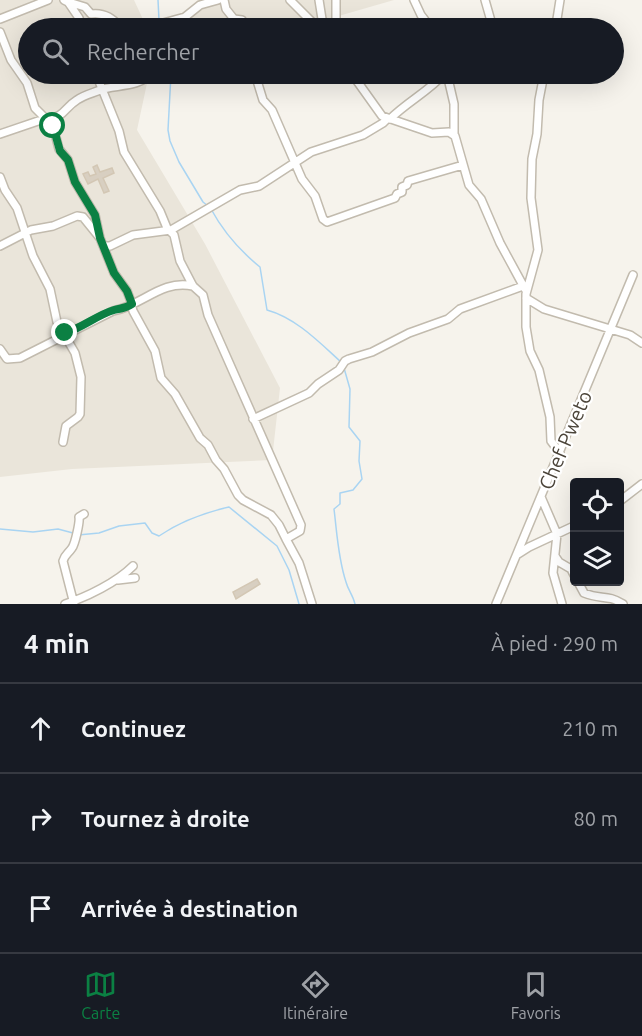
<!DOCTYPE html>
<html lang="fr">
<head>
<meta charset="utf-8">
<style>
	:root { --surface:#171b24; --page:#242831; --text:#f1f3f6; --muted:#9ea1a6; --line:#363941; --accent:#0b8043 }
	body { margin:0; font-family:Ubuntu,sans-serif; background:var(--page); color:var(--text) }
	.controls { position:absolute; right:18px; bottom:18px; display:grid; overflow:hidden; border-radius:6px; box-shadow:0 6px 24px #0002 }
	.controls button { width:54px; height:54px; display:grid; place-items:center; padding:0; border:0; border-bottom:2px solid var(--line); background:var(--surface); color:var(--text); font:30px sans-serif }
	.stop { position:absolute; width:18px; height:18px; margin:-14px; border:4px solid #0b8043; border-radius:50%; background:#fff }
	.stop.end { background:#0b8043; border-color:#fff; box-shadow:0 2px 6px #0008 }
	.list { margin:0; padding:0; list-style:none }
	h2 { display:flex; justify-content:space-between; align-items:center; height:78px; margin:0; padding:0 24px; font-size:26px }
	h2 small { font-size:20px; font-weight:400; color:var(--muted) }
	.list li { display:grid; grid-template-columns:39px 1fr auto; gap:18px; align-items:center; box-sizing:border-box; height:90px; padding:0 24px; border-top:2px solid var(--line) }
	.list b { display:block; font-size:22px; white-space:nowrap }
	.list em { font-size:20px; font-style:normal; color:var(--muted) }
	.icon { flex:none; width:33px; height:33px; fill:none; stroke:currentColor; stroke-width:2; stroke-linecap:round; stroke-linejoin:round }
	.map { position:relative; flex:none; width:642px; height:604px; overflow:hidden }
	.search { position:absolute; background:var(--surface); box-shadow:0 6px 24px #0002; left:18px; right:18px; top:18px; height:66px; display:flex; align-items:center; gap:15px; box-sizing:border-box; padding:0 21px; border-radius:33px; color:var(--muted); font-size:22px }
	.sheet { height:348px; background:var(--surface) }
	nav { display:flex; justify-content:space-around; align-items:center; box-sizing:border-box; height:84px; border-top:2px solid var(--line); background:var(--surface); font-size:16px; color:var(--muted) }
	nav a { display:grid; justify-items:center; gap:3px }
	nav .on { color:var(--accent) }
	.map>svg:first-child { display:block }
	.residential { fill:#eae5da }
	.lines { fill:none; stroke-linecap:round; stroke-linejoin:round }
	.stream { stroke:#a9d4f2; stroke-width:1.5 }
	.building { fill:#d8cfc1; stroke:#d3c7b4; stroke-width:1.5 }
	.minor-casing { stroke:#c2bbae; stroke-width:10 }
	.minor { stroke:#fff; stroke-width:7 }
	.route { stroke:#0b8043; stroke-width:8 }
	.labels { text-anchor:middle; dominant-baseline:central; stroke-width:4.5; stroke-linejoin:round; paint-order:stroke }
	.street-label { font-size:20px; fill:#4b4439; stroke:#fff }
</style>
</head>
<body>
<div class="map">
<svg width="642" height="604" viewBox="0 0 642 604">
	<rect width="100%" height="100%" fill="#f6f3ec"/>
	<path class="residential" d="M 0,0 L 134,0 L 147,28 L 28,28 L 28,74 L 149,74 L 137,130 L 205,244 L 280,388 L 272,460 L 72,469 L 0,477 Z
		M 198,0 L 394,0 L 297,28 L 196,28 L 188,14 Z"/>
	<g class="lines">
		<path class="stream" d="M 158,0 L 159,20
			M 171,74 L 168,130 L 170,141 L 179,162 L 203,202 L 208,206
			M 211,209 C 224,233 239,250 260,267 L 267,310 C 296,318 319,342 341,362
			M 344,368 L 350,389 L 349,427 L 360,441 L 359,461 L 362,479 L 353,490 L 340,493 L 340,504 L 334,509 C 337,533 338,558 346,582 C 348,590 353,595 355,604
			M 0,529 L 33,532 L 58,529 L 73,533
			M 78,535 L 99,533 L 119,526 L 145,523 L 152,533 L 159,536 C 181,521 203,513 229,507 L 277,546 L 289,570 L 299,604"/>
	</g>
	<path class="building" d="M 97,165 L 100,172 L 112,168 L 114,173 L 103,178 L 109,191 L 104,193 L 98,179 L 88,184 L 83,174 L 88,172 L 90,176 L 96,174 L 93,167 Z
		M 257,579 L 260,584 L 236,599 L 233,592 Z"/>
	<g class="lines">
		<g class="minor-casing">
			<path id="minor" d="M 64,0 L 68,2 L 79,18 L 82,28
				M 224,0 L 226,9 L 234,19 L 242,20 L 244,28
				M 290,0 L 318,28
				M 319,0 L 322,19 L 327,28
				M 336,0 L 336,28
				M 414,0 L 421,15 L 431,28
				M 485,0 L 493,28
				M 68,2 L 85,7 L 91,14 C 105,12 113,19 122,28
				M 0,19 L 48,0
				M 145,28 L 185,17 L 200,5 L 218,0
				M 552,28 L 557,19 L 560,0
				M 0,32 L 11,60 L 27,83 L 35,108 L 53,126 L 59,149 L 68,160 L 75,182 L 95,215 L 100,238 L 114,273 L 127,291 L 130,299 L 133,311 L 155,351 L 161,378 L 175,394 L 200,438 L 208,445 L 216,460 L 224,469 L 238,495 L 243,500 L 271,515 L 279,525 L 286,539
				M 96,74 L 119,131 L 124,152 L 160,211 L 167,228 L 174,235 L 180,261 L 193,286 L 203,295 L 208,315 L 301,525 L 300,531 L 286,539 L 299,563 L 312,604
				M 255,74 L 263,100 L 272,110 L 302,179 L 315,196 L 323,219 L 327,222 L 395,198 L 397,194 L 402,192 L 402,187 L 407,185 L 408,181 L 463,165
				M 352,74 L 382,116 L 432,133 L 449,132 L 455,136 L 469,185 L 481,199 L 500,243 L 525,289
				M 447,74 L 454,104 L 454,134
				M 544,74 L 539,100 L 537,134 L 532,159 L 531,198 L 538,250 L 526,294 L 526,327 L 530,351 L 539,370 L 550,417 L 551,441 L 560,453
				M 390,119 C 407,102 429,91 444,74
				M 46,120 C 65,117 64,108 77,100 C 84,95 93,93 100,90 C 113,85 143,87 148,74
				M 0,134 L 44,119
				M 0,177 L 5,190 L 17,208 L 33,256 L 50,289 L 57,322 L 75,353 L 81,377 L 80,414 L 78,417 L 66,426 L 63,442
				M 0,246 L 31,230 L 53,226 L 77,216 L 83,217 L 100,238
				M 104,246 L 110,246 L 133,235 L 171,230 L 240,190 L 259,186 L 311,152 L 363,135 L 383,123 L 387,119
				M 526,298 L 544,309 L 630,335 L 642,343
				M 0,349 L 7,359 L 20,358 L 113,311 C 142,306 161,279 193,286
				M 253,419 L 309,393 L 318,384 L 339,370 L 345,361 L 349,359 L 372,352 L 409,333 L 448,319 L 460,309 L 523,286
				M 541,497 L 557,534 L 553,573 L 562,604
				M 620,501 L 642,484
				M 518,554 L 529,547 L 574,526
				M 555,556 L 559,562 L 571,569 L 574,575
				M 118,580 L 135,578
				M 578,582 L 584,593 C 601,600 607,594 623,604
				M 65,604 C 87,597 117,582 133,566
				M 74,604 L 63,561 C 65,554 68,554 72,548 C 75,544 80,522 79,517 L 84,514
				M 496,604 L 633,275"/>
		</g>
		<use href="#minor" class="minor"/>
	</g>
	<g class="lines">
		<path class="route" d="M 53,126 L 60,151 L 68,160 L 75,182 L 95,215 L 100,238 L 114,273 L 127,291 L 132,304 C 125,309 121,308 114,310 C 97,315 82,328 65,333"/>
	</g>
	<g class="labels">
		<g class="street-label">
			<text transform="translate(565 440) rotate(-67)">Chef Pweto</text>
		</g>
	</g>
</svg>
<div class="controls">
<button><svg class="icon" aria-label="locate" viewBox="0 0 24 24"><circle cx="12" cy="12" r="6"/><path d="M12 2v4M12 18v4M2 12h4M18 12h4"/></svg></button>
<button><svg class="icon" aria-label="layers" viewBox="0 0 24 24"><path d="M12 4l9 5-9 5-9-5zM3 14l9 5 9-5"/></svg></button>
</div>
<div class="stop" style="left:53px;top:126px"></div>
<div class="stop end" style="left:65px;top:333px"></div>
<div class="search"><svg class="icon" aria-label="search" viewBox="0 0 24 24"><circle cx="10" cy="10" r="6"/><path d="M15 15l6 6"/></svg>Rechercher</div>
</div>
<section class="sheet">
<h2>4 min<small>À pied · 290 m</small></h2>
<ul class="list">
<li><svg class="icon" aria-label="ahead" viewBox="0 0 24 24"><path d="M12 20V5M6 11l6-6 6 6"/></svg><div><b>Continuez</b></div><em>210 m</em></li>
<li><svg class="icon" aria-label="right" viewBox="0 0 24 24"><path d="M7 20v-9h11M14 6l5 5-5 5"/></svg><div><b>Tournez à droite</b></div><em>80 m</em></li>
<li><svg class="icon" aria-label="arrive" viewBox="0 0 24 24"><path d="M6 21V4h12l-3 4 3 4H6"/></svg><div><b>Arrivée à destination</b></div></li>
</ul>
</section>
<nav>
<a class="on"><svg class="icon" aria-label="map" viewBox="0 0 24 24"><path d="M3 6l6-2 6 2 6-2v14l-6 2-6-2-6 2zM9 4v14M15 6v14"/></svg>Carte</a>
<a><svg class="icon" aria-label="directions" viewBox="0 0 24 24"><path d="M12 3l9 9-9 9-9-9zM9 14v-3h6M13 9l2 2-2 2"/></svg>Itinéraire</a>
<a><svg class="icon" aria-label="saved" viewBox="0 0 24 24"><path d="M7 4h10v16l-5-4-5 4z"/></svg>Favoris</a>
</nav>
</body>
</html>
